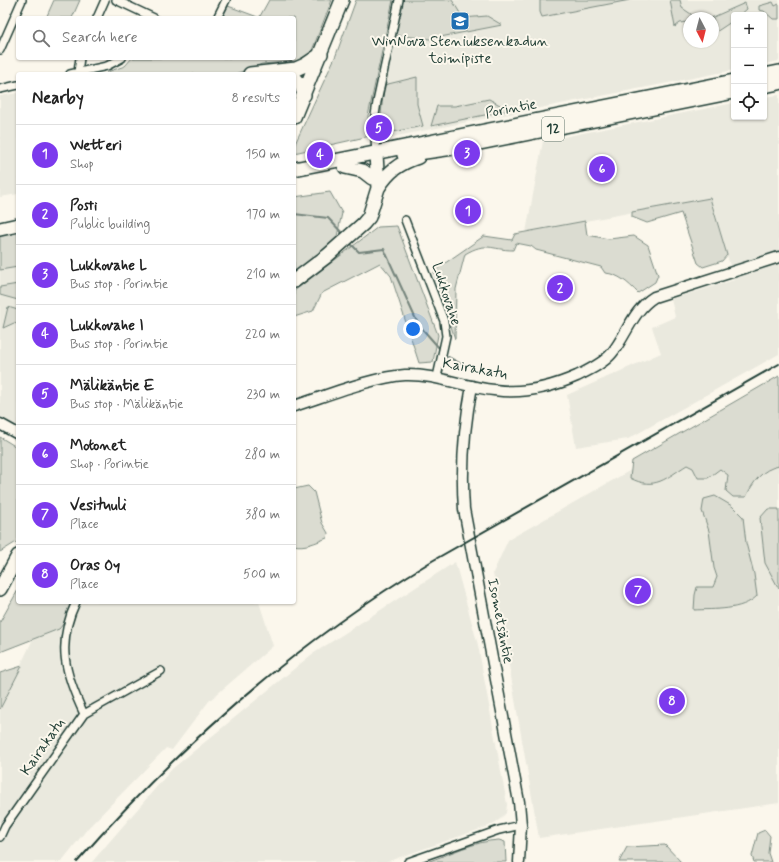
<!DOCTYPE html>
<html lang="en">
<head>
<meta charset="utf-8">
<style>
	:root { --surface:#fff; --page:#f2f2f2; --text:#222; --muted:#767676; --line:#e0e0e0; --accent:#7c3aed }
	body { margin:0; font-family:Mynerve,sans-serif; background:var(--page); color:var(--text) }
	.controls { position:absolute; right:12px; top:12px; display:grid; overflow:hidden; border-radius:4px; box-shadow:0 1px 3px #0004 }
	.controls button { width:36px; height:36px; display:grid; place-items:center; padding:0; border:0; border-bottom:1px solid var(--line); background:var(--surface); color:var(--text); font:20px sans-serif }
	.compass { position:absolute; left:683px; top:12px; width:36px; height:36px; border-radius:50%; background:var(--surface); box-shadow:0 1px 3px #0004; rotate:173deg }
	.you { position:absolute; left:413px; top:329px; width:14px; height:14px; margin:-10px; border:3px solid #fff; border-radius:50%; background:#1a73e8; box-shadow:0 0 0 6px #1a73e833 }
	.badge { display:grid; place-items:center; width:26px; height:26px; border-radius:50%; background:var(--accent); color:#fff; font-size:13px; font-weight:700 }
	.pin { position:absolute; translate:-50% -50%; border:2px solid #fff; box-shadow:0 1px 4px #0006 }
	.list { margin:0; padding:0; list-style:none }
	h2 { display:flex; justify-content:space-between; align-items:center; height:52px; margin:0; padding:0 16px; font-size:17px }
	h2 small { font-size:13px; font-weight:400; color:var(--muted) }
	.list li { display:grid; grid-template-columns:26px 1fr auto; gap:12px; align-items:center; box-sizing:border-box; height:60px; padding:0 16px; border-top:1px solid var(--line) }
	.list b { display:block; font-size:15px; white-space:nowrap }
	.list p { margin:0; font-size:13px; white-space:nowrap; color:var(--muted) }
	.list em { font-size:13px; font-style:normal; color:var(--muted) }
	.icon { flex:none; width:22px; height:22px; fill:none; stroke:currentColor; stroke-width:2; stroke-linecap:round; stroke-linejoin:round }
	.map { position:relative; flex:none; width:779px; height:862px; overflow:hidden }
	.search { position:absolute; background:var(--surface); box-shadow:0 1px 3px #0004; left:16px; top:16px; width:280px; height:44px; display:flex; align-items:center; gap:10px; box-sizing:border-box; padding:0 14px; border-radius:4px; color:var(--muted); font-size:15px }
	.panel { position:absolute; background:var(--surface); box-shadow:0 1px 3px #0004; left:16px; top:72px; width:280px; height:532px; border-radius:4px }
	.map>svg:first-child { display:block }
	.built { fill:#eae9de; fill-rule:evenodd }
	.green { fill:#dbdcd1; stroke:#7d8c82 }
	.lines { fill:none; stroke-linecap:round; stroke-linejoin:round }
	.stream { stroke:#74847b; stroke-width:2 }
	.street-casing { stroke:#1f3d34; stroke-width:10 }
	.secondary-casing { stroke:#1f3d34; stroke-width:13 }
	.highway-casing { stroke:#1f3d34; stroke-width:16 }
	.street { stroke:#fbf7ec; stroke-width:7 }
	.secondary { stroke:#fbf7ec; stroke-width:10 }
	.highway { stroke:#fbf7ec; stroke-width:13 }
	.rail { stroke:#1f3d34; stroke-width:2 }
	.labels { text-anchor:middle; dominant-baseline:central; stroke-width:4; stroke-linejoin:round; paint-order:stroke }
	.shield { fill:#fbf7ec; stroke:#61756b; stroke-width:1 }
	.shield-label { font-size:14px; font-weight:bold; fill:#1f3d34 }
	.poi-label { font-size:15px; fill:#1f3d34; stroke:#fbf7ec }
	.street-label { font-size:15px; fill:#1f3d34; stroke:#fbf7ec }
</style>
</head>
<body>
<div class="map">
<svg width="779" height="862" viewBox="0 0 779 862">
	<rect width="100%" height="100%" fill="#fbf7ec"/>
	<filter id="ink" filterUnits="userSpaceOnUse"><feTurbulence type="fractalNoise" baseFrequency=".025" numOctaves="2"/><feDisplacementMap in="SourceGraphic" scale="8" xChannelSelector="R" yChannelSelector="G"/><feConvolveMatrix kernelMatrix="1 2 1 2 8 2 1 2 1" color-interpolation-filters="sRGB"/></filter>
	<g filter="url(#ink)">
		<path class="built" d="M 401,0 L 779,0 L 779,61 L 764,64 L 764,15 L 734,15 L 734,70 L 381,139 L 384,85 ZM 689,18 L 713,18 L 713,42 L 689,42 Z
			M 18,93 L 18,194 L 0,197 L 0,96 Z
			M 779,95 L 779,354 L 628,439 L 576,447 L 567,395 L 661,353 L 652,327 L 675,317 L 671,299 L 734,280 L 715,213 L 710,198 L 526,232 L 543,141 L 734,103 L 734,117 L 764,117 L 764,97 Z
			M 18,263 L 18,427 L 0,417 L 0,266 Z
			M 779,388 L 779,803 L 539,838 L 493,573 L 508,540 L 680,442 Z
			M 455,562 L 478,645 L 507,804 L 506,813 L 499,820 L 489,826 L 386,862 L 92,862 L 172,769 L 311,655 Z
			M 72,602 L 259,602 L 273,646 L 209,701 L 172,750 L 166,748 L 88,828 L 61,862 L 0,862 L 0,709 L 33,639 L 59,629 L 64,623 Z"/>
		<path class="green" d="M 54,0 L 80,0 L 72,18 L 46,18 Z
			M 269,0 L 332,0 L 311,53 L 296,61 L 262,64 L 235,74 L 108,74 L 107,72 L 125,66 L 132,58 L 294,58 L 294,18 L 259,18 Z
			M 356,0 L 393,0 L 368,116 L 370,136 L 294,153 L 294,146 L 336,55 Z
			M 402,0 L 452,0 L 463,18 L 487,16 L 502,25 L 430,39 L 394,35 Z
			M 540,0 L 630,0 L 542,17 L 540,12 Z
			M 670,0 L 680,0 L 682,8 L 691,14 L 694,18 L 689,18 L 689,24 L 687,22 L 680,23 L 675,27 Z
			M 773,2 L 775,6 L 779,4 L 779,19 L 773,19 L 764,11 L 759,10 L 759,6 Z
			M 745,3 L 747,9 L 740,15 L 734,15 L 734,20 L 713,34 L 713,18 L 711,18 Z
			M 228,6 L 255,16 L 259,18 L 222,18 Z
			M 417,77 L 417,104 L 423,126 L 393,132 L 389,126 L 380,125 L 384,85 Z
			M 489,99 L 509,110 L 431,126 L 437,106 L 455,106 Z
			M 330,192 L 342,213 L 336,241 L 294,275 L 294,197 Z
			M 710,198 L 727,255 L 722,261 L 703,267 L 698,263 L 681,213 L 647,223 L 632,217 L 632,212 Z
			M 585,221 L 587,235 L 609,239 L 634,236 L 648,245 L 658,275 L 655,282 L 638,293 C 628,283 619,274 605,273 L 601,267 L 536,250 L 531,246 L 516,243 L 513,250 C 491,250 487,241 465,254 L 456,289 L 455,339 L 434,272 L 438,268 L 484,236 L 512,240 L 515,234 Z
			M 397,226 L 438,335 L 433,362 L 419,363 L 391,276 L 380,263 L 322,293 L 313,311 L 294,317 L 294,291 L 378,227 Z
			M 18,231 L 18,267 L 0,270 L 0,235 Z
			M 18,284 L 18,300 L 0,295 L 0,287 Z
			M 8,307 L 18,310 L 18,324 L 14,323 L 3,328 Z
			M 779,376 L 779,466 C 762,469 753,482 746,497 L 733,497 L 726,491 L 728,475 L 720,469 L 708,478 L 698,478 L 693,468 L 687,465 C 666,478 655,491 630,478 L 632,461 Z
			M 0,437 L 18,448 L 18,541 L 0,552 Z
			M 308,486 L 314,492 L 322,523 L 328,533 L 327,538 C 317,542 304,548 294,545 L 294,489 Z
			M 715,496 L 732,506 L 743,517 L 746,543 L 754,574 L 757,596 C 742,611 714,609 694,610 L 695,595 L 697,587 L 713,587 L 717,577 L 714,568 L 709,531 L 702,511 L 704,499 Z
			M 768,509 L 779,509 L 779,589 L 765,563 L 760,518 Z
			M 18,590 L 18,602 L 72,602 L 64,623 L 59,629 L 0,652 L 0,622 Z
			M 22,666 L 0,709 L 0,673 Z
			M 765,830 L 770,836 L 768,853 L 771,862 L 754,862 L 752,856 L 758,833 Z
			M 499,840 L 505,842 L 506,862 L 427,862 C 450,854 475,841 499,840 Z
			M 665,845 L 681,862 L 619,862 L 627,847 Z"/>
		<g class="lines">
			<path class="stream" d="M 294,214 L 328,218 L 344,235
				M 352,245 L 359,252 L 384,249 L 418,324 L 440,349
				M 448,357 L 463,365"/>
			<g class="street-casing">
				<path id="street" d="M 116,0 L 154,18
					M 97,18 L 105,0
					M 217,18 L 226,0
					M 0,50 L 22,0
					M 78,72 L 80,58
					M 70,74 L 107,66 L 122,58
					M 0,89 L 18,85
					M 376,154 L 374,122 L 377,102 L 399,0
					M 405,220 L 444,321 L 446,336 L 437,377
					M 84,714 L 161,671
					M 0,837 L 5,826 L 84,714 C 65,674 56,644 76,602
					M 408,862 L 499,830 L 521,825"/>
			</g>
			<g class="secondary-casing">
				<path id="secondary" d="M 472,386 C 464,427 461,467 464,509 L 519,802 L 521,825 L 519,862
					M 294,406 C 326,396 373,377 405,375 C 436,374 464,387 494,390 C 522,394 552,387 577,376 C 589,370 604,363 612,353 C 627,334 633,310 654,297 L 779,257
					M 0,424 L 18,434"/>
			</g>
			<g class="highway-casing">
				<path id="highway" d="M 250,74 L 296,69 L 305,65 L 321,54
					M 764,75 L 779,72
					M 294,78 L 301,86 L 304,95
					M 764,86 L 779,83
					M 294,117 L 342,0
					M 404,155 L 460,147 L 734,92
					M 345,167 L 363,171 L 372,178
					M 294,169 L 734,81
					M 378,188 C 388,172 399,163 418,157
					M 0,229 L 18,225
					M 294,281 L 327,256 L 363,224 L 369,217 L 378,188 L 376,154
					M 0,589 L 18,556"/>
			</g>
			<use href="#street" class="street"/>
			<use href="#secondary" class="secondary"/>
			<use href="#highway" class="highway"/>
			<path class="rail" d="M 77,862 C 180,744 298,642 432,561 L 779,364"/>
		</g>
	</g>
	<defs>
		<g id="school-square" transform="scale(1)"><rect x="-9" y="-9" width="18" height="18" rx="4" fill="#1f6fb2" stroke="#fbf7ec"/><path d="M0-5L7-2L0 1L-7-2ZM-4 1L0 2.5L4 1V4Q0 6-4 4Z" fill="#fff"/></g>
	</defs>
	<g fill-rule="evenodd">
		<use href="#school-square" x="460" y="21"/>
	</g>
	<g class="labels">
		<rect class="shield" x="542" y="117" width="22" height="24" rx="3"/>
		<g class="shield-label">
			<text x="553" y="129">12</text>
		</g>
		<g class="poi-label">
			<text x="460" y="42">WinNova Steniuksenkadun<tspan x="460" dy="17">toimipiste</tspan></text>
		</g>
		<g class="street-label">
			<text transform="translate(511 109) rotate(-11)">Porintie</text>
			<text transform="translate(446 294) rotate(72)">Lukkovahe</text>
			<text transform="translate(475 369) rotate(10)">Kairakatu</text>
			<text transform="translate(500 621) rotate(79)">Isometsäntie</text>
			<text transform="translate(43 747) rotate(-55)">Kairakatu</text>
		</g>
	</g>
</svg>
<div class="controls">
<button>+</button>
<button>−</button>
<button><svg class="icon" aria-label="locate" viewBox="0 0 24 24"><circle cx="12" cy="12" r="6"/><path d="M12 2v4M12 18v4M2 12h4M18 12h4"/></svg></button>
</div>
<svg class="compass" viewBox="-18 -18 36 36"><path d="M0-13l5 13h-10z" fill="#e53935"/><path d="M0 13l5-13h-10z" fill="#767676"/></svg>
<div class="you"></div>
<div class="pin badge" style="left:468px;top:211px">1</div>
<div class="pin badge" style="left:560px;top:288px">2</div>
<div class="pin badge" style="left:467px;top:153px">3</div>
<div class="pin badge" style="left:320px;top:155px">4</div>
<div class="pin badge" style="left:379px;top:128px">5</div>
<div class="pin badge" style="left:602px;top:169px">6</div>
<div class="pin badge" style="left:638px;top:591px">7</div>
<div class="pin badge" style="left:672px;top:701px">8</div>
<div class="search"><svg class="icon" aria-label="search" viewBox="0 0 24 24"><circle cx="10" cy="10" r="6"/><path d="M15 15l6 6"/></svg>Search here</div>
<section class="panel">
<h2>Nearby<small>8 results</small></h2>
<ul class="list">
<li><span class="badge">1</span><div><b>Wetteri</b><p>Shop</p></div><em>150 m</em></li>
<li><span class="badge">2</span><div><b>Posti</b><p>Public building</p></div><em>170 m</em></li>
<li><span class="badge">3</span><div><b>Lukkovahe L</b><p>Bus stop · Porintie</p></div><em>210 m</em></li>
<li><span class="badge">4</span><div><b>Lukkovahe I</b><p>Bus stop · Porintie</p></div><em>220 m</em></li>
<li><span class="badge">5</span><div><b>Mälikäntie E</b><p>Bus stop · Mälikäntie</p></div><em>230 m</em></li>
<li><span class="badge">6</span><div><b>Motonet</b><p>Shop · Porintie</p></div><em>280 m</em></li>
<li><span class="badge">7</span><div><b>Vesituuli</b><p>Place</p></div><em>380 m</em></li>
<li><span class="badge">8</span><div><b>Oras Oy</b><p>Place</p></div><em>500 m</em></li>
</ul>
</section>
</div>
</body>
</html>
